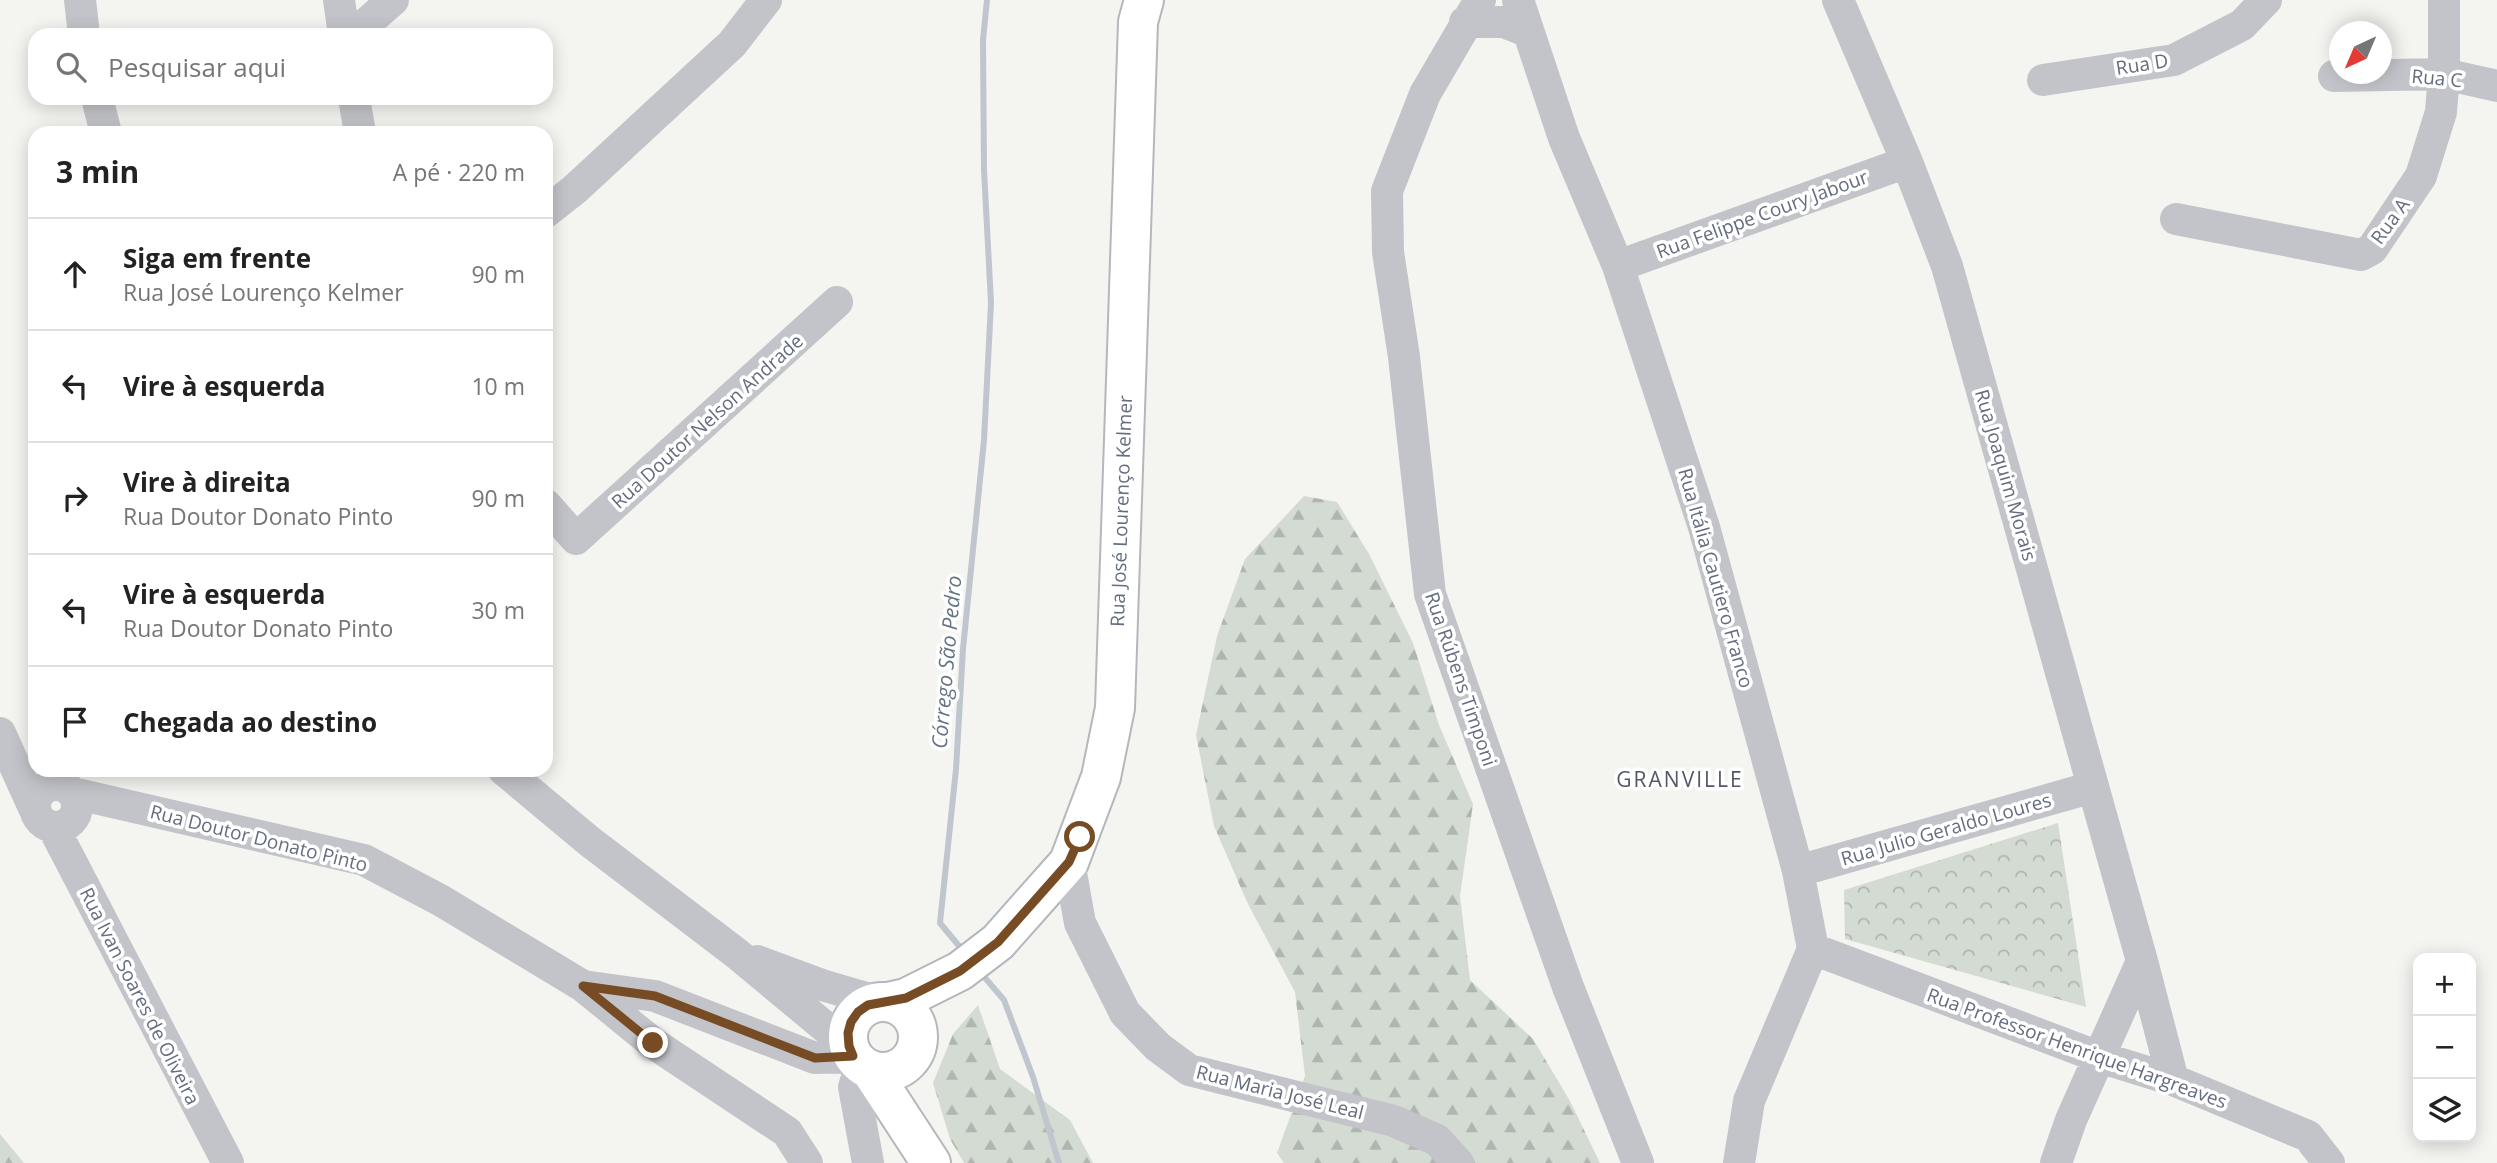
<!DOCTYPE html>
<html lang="pt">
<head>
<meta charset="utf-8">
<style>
	:root { --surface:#fff; --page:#f6f6f6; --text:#222; --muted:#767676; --line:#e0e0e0 }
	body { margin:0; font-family:"Open Sans",sans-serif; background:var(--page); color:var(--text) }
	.controls { position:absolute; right:21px; bottom:21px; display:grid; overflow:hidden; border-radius:14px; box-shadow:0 4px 18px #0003 }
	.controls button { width:63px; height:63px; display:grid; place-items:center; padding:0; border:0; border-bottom:2px solid var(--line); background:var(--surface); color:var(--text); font:35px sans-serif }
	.compass { position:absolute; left:2329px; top:21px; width:63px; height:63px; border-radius:50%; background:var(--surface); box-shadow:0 4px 18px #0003; rotate:224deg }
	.stop { position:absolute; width:21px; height:21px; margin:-16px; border:5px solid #774b24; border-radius:50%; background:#fff }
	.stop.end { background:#774b24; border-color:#fff; box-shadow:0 2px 7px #0008 }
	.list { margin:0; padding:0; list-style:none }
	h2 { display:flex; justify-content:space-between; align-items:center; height:91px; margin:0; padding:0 28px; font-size:30px }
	h2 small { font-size:23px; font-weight:400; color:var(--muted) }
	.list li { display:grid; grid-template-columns:46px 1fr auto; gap:21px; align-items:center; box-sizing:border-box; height:112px; padding:0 28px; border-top:2px solid var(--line) }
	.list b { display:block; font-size:26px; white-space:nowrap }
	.list p { margin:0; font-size:23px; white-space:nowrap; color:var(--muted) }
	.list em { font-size:23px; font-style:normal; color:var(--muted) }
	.icon { flex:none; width:38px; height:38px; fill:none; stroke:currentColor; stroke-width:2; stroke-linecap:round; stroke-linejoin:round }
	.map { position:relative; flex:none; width:2497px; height:1163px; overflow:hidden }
	.search { position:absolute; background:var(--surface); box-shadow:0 4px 18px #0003; left:28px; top:28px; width:525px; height:77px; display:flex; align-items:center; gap:18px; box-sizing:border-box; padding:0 24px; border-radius:21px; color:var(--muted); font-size:26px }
	.panel { position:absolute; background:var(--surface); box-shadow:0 4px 18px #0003; left:28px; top:126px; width:525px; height:651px; border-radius:21px }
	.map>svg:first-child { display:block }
	.forest { fill:url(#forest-firs) }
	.park { fill:url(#park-crowns) }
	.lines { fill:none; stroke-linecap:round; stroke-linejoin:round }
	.stream { stroke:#bfc6cd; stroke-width:6 }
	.major-casing { stroke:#b5b7bc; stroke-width:42 }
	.minor { stroke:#c2c4c9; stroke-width:32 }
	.major { stroke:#fff; stroke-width:38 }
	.route { stroke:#774b24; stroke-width:9 }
	.labels { text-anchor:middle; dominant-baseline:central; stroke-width:7; stroke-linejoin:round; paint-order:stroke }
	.street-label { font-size:19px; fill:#646d81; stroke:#fff }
	.water-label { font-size:21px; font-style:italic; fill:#647485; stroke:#fff }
	.neighbourhood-label { font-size:21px; letter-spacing:2px; fill:#525866; stroke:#fff }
</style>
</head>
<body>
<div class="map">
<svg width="2497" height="1163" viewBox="0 0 2497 1163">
	<defs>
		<pattern id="forest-firs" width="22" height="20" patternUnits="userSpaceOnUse" patternTransform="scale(1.75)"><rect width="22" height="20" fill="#d3dbd2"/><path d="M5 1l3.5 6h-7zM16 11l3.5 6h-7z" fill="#afb6b0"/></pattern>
		<pattern id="park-crowns" width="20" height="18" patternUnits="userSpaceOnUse" patternTransform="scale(1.75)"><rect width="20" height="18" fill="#d3dbd2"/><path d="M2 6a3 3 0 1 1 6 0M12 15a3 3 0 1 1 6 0" fill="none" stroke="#afb6b0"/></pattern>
	</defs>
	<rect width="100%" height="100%" fill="#f4f5f1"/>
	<path class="forest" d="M 1304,496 L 1337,502 L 1369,554 L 1413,643 L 1439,725 L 1473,804 L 1460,896 L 1470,980 L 1533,1039 L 1570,1101 L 1600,1163 L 1284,1163 L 1277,1153 L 1305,1076 L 1295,992 L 1247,902 L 1214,826 L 1196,735 L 1217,636 L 1245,559 Z
		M 978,1005 L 1000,1069 L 1070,1120 L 1093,1163 L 964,1163 L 950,1139 L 933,1083 L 953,1034 Z
		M 0,1134 L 24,1163 L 0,1163 Z"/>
	<path class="park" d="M 2058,823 L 2086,1007 L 1845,939 L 1844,890 Z"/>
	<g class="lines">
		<path class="stream" d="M 964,952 L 940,923 L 956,769 L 963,649 L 984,440 L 991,303 L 984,170 L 983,40 L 987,0
			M 980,972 L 1004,1000 L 1033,1077 L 1059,1163"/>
		<g class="major-casing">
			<path id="major" d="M848 1037a35 35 0 1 1 70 0a35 35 0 1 1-70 0Z
				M 888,1002 L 906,998 L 960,971 L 998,942 L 1069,862 L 1101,777 L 1115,708 L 1138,22 L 1144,0
				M 871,1071 L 931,1163"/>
		</g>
		<path class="minor" d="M 80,0 L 84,35
			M 339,0 L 344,35
			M 1480,0 L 1425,94 L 1387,191 L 1388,252 L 1404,357 L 1430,594 L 1568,987 L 1638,1163
			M 1518,0 L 1564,138 L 1618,266 L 1704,527 L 1798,871 L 1813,949 L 1749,1101 L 1739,1163
			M 1838,0 L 1907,162 L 1947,266 L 2142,961 L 2173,1080
			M 1465,22 L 1504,22 L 1527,31
			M 353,35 L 393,0
			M 2334,76 L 2444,74 L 2497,86
			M 2043,80 L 2174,60 L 2242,25 L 2266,0
			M 97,98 L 106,133
			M 354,98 L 360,133
			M 546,212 L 574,190 L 732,44 L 766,0
			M 2176,219 L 2361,255 L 2372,249 L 2421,176 L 2441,112 L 2444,74 L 2444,0
			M 1618,266 L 1907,162
			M 546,505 L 576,539 L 837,302
			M 0,733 L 34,808
			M 504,770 L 589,841 L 736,953 L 848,1046
			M35 806a21 21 0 1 1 42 0a21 21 0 1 1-42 0Z
			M 73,793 L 364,860 L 440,900 L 583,986 L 653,1043 L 787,1132 L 807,1163
			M 53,827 L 228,1163
			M 1069,862 L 1080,923 L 1125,1013 L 1158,1047 L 1189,1070 L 1394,1121 L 1437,1140 L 1458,1163
			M 1798,871 L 2093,787
			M 1813,949 L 2099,1057 L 2173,1080 L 2308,1136 L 2329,1163
			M 757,961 L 822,985 L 880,1002
			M 583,986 L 655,996 L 815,1058 L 853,1057
			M 861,1065 L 854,1087 L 868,1163
			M 2056,1163 L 2071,1120 L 2142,961"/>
		<use href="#major" class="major"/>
	</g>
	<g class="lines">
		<path class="route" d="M 653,1043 L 583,986 L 655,996 L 815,1058 L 853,1056 L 849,1046 L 848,1033 L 851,1022 L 858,1012 L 868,1005 L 906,998 L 960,971 L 998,942 L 1069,862 L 1080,837"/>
	</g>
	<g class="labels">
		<g class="street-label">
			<text transform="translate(2142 64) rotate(-9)">Rua D</text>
			<text transform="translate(2437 78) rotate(5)">Rua C</text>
			<text transform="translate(1762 214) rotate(-20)">Rua Felippe Coury Jabour</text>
			<text transform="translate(2390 221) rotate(-54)">Rua A</text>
			<text transform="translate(707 421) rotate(-42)">Rua Doutor Nelson Andrade</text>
			<text transform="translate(2006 475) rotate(74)">Rua Joaquim Morais</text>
			<text transform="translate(1121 511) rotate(-88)">Rua José Lourenço Kelmer</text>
			<text transform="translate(1716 578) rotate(74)">Rua Itália Cautiero Franco</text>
			<text transform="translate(1461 679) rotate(71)">Rua Rúbens Timponi</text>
			<text transform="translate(1946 829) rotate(-16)">Rua Julio Geraldo Loures</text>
			<text transform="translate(259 838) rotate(14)">Rua Doutor Donato Pinto</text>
			<text transform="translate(140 996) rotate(63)">Rua Ivan Soares de Oliveira</text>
			<text transform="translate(2077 1048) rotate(20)">Rua Professor Henrique Hargreaves</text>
			<text transform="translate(1280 1092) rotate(14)">Rua Maria José Leal</text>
		</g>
		<g class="water-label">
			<text transform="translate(946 662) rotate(-85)">Córrego São Pedro</text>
		</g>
		<g class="neighbourhood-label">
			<text x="1680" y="779">GRANVILLE</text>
		</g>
	</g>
</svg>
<div class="controls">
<button>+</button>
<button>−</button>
<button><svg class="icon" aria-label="layers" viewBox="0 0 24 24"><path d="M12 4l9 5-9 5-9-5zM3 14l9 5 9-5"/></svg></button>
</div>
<svg class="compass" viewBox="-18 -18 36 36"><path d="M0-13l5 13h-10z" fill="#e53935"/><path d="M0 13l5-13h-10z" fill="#767676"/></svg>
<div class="stop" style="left:1080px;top:837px"></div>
<div class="stop end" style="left:653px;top:1043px"></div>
<div class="search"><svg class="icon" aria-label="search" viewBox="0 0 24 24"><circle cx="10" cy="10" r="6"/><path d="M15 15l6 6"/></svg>Pesquisar aqui</div>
<section class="panel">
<h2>3 min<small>A pé · 220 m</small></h2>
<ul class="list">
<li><svg class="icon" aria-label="ahead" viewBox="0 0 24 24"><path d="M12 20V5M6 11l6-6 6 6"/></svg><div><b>Siga em frente</b><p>Rua José Lourenço Kelmer</p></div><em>90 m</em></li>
<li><svg class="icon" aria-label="left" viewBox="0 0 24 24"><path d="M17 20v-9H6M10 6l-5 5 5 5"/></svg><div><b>Vire à esquerda</b></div><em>10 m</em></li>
<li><svg class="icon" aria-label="right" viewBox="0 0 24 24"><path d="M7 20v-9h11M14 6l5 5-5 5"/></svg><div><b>Vire à direita</b><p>Rua Doutor Donato Pinto</p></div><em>90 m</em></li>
<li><svg class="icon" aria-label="left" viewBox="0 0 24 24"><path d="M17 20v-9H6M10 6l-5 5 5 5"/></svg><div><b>Vire à esquerda</b><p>Rua Doutor Donato Pinto</p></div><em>30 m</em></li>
<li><svg class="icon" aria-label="arrive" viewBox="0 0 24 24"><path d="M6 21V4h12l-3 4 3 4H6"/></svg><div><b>Chegada ao destino</b></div></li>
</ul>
</section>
</div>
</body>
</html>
